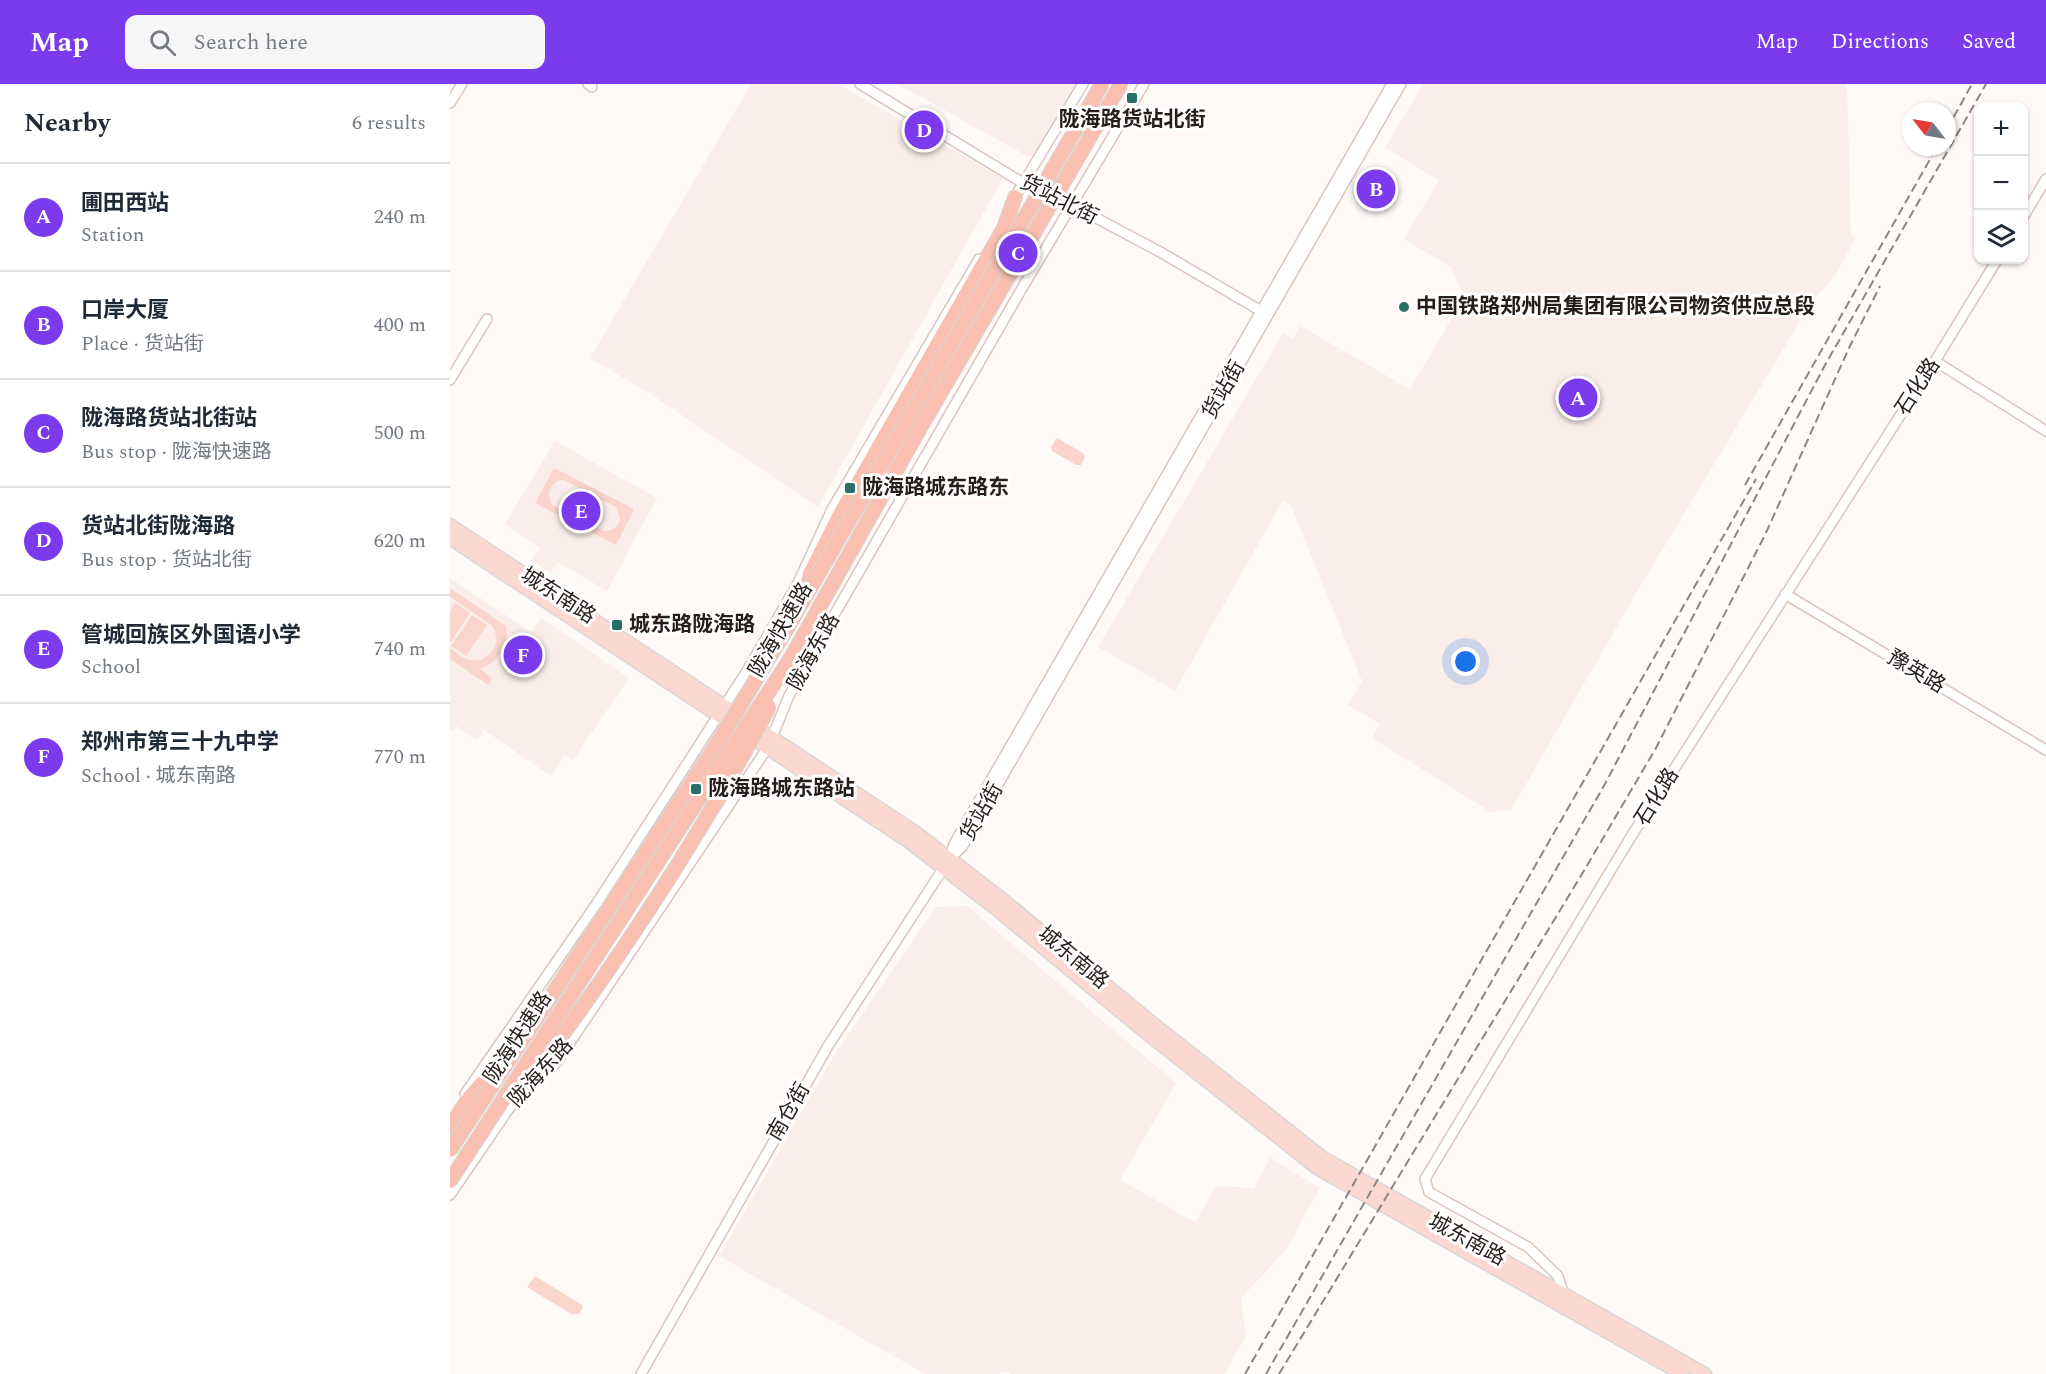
<!DOCTYPE html>
<html lang="en">
<head>
<meta charset="utf-8">
<style>
	:root { --surface:#fff; --page:#f6f6f7; --text:#1f2937; --muted:#747a83; --line:#e0e1e3; --accent:#7c3aed }
	body { margin:0; font-family:Spectral,"Noto Sans SC",serif; background:var(--page); color:var(--text) }
	.controls { position:absolute; right:18px; top:18px; display:grid; overflow:hidden; border-radius:12px; box-shadow:0 2px 4px #0004 }
	.controls button { width:54px; height:54px; display:grid; place-items:center; padding:0; border:0; border-bottom:2px solid var(--line); background:var(--surface); color:var(--text); font:30px sans-serif }
	.compass { position:absolute; left:1452px; top:18px; width:54px; height:54px; border-radius:50%; background:var(--surface); box-shadow:0 2px 4px #0004; rotate:301deg }
	.you { position:absolute; left:1016px; top:578px; width:21px; height:21px; margin:-15px; border:4px solid #fff; border-radius:50%; background:#1a73e8; box-shadow:0 0 0 9px #1a73e833 }
	.badge { display:grid; place-items:center; width:39px; height:39px; border-radius:50%; background:var(--accent); color:#fff; font-size:20px; font-weight:700 }
	.pin { position:absolute; translate:-50% -50%; border:3px solid #fff; box-shadow:0 2px 6px #0006 }
	.list { margin:0; padding:0; list-style:none }
	h2 { display:flex; justify-content:space-between; align-items:center; height:78px; margin:0; padding:0 24px; font-size:26px }
	h2 small { font-size:20px; font-weight:400; color:var(--muted) }
	.list li { display:grid; grid-template-columns:39px 1fr auto; gap:18px; align-items:center; box-sizing:border-box; height:108px; padding:0 24px; border-top:2px solid var(--line) }
	.list b { display:block; font-size:22px; white-space:nowrap }
	.list p { margin:0; font-size:20px; white-space:nowrap; color:var(--muted) }
	.list em { font-size:20px; font-style:normal; color:var(--muted) }
	.icon { flex:none; width:33px; height:33px; fill:none; stroke:currentColor; stroke-width:2; stroke-linecap:round; stroke-linejoin:round }
	.map { position:relative; flex:none; width:1596px; height:1290px; overflow:hidden }
	header { display:flex; align-items:center; gap:36px; box-sizing:border-box; height:84px; padding:0 30px; background:var(--accent); color:#fff }
	header strong { font-size:28px }
	nav { display:flex; gap:33px; margin-inline-start:auto; font-size:21px }
	.search { width:420px; height:54px; background:var(--page); display:flex; align-items:center; gap:15px; box-sizing:border-box; padding:0 21px; border-radius:12px; color:var(--muted); font-size:22px }
	main { display:flex }
	aside { flex:1; background:var(--surface) }
	.map>svg:first-child { display:block }
	.built { fill:#fbedea }
	.green { fill:#f9d5cc; fill-rule:evenodd }
	.lines { fill:none; stroke-linecap:round; stroke-linejoin:round }
	.minor-casing { stroke:#dcc4be; stroke-width:12 }
	.major-casing { stroke:#d8d6d6; stroke-width:15 }
	.highway-casing { stroke:#d8d6d6; stroke-width:16 }
	.minor { stroke:#fff; stroke-width:9 }
	.major { stroke:#fbd9d0; stroke-width:12 }
	.highway { stroke:#f9bfb1; stroke-width:14 }
	.rail { stroke:#8c8583; stroke-width:2; stroke-dasharray:9 4.5; stroke-linecap:butt }
	.highway-bridge-casing { stroke:#d8d6d6; stroke-width:16; stroke-linecap:butt }
	.highway-bridge { stroke:#f9bfb1; stroke-width:14 }
	.poi-dot { fill:#286f66; stroke:#fff; stroke-width:2 }
	.labels { text-anchor:middle; dominant-baseline:central; stroke-width:6; stroke-linejoin:round; paint-order:stroke }
	.poi-label { font-size:21px; font-weight:bold; fill:#271e1c; stroke:#fff; text-anchor:start }
	.street-label { font-size:21px; fill:#271e1c; stroke:#fff }
</style>
</head>
<body>
<header>
<strong>Map</strong>
<div class="search"><svg class="icon" aria-label="search" viewBox="0 0 24 24"><circle cx="10" cy="10" r="6"/><path d="M15 15l6 6"/></svg>Search here</div>
<nav><a>Map</a><a>Directions</a><a>Saved</a></nav>
</header>
<main>
<aside>
<h2>Nearby<small>6 results</small></h2>
<ul class="list">
<li><span class="badge">A</span><div><b>圃田西站</b><p>Station</p></div><em>240 m</em></li>
<li><span class="badge">B</span><div><b>口岸大厦</b><p>Place · 货站街</p></div><em>400 m</em></li>
<li><span class="badge">C</span><div><b>陇海路货站北街站</b><p>Bus stop · 陇海快速路</p></div><em>500 m</em></li>
<li><span class="badge">D</span><div><b>货站北街陇海路</b><p>Bus stop · 货站北街</p></div><em>620 m</em></li>
<li><span class="badge">E</span><div><b>管城回族区外国语小学</b><p>School</p></div><em>740 m</em></li>
<li><span class="badge">F</span><div><b>郑州市第三十九中学</b><p>School · 城东南路</p></div><em>770 m</em></li>
</ul>
</aside>
<div class="map">
<svg width="1596" height="1290" viewBox="0 0 1596 1290">
	<rect width="100%" height="100%" fill="#fffaf8"/>
	<path class="built" d="M 301,0 L 388,0 L 553,94 L 368,423 L 202,311 L 140,274 Z
		M 447,0 L 629,0 L 590,69 L 584,72 L 577,72 Z
		M 973,0 L 1397,0 L 1401,150 L 1406,153 L 1385,192 L 1361,219 L 1181,518 L 1061,726 L 1041,728 L 922,654 L 930,640 L 898,621 L 912,597 L 841,421 L 833,416 L 725,607 L 648,563 L 833,249 L 843,255 L 850,242 L 960,305 L 1014,213 L 1001,183 L 954,155 L 989,96 L 935,64 Z
		M 105,357 L 207,414 L 157,507 L 108,478 L 100,489 L 82,476 L 90,464 L 55,440 Z
		M 0,494 L 81,548 L 91,534 L 179,594 L 123,676 L 115,671 L 101,692 L 34,646 L 27,657 L 6,642 L 2,647 L 0,645 Z
		M 517,822 L 726,999 L 670,1096 L 745,1138 L 766,1102 L 804,1104 L 820,1074 L 870,1104 L 835,1167 L 791,1214 L 796,1252 L 774,1290 L 561,1290 L 556,1287 L 548,1290 L 475,1290 L 269,1172 L 386,968 L 486,823 Z"/>
	<path class="green" d="M 607,354 L 633,369 L 635,373 L 631,381 L 626,381 L 602,367 L 601,363 Z
		M 104,384 L 184,425 L 166,461 L 85,419 ZM 110,396 L 114,396 L 166,423 L 170,433 C 169,443 163,448 153,447 L 102,420 C 96,410 99,401 110,396 Z
		M 0,504 L 56,542 C 59,562 49,578 30,585 L 42,594 L 38,601 L 0,575 L 0,564 C 6,568 14,576 21,576 C 41,579 54,556 41,541 L 0,513 Z
		M 5,519 L 20,529 L 0,559 L 0,527 Z
		M 22,531 L 37,541 L 16,572 L 1,562 Z
		M 85,1192 L 132,1221 L 133,1223 L 129,1230 L 121,1230 L 77,1203 Z"/>
	<g class="lines">
		<g class="minor-casing">
			<path id="minor" d="M 138,0 L 142,3
				M 410,0 L 573,99 L 622,121 L 712,169 L 811,227
				M 0,19 L 12,0
				M 563,116 L 633,0
				M 1574,132 L 1596,95
				M 1485,277 L 1596,347
				M 0,296 L 37,235
				M 1335,510 L 1596,666
				M 501,771 L 504,760 L 942,0
				M 15,1010 L 147,819 L 295,590 L 348,499 L 382,425 L 529,175
				M 0,1111 L 69,1010 L 107,978 L 318,663 L 338,614 L 368,559 L 571,206 L 694,0
				M 1114,1211 L 1108,1192 L 1078,1163 L 979,1108 L 975,1095 L 1182,751 L 1485,277 L 1547,176
				M 191,1290 L 378,962 L 500,774 L 512,763 L 951,0"/>
		</g>
		<g class="major-casing">
			<path id="major" d="M 0,441 L 465,748 L 552,815 L 701,938 L 873,1074 L 1255,1290
				M 0,454 L 458,757 L 545,824 L 694,947 L 867,1084 L 1232,1290"/>
		</g>
		<g class="highway-casing">
			<path id="highway" d="M 355,510 L 360,490 L 388,434 L 554,144 L 565,113
				M 69,1010 L 100,968
				M 0,1043 L 19,1014 L 58,970"/>
		</g>
		<use href="#minor" class="minor"/>
		<use href="#major" class="major"/>
		<use href="#highway" class="highway"/>
		<path class="rail" d="M 1497,45 L 1522,0
			M 1295,401 L 1487,63
			M 795,1290 L 1306,395
			M 816,1290 L 1155,700 L 1375,281 L 1536,0
			M 829,1290 L 1132,790 L 1206,664 L 1315,451 L 1399,264 L 1430,202"/>
		<g class="highway-bridge-casing">
			<path id="highway-bridge" d="M 100,968 C 180,859 256,742 319,623
				M 0,1066 L 265,663 L 336,546 L 652,0
				M 0,1097 L 342,572 L 470,344 L 671,0"/>
		</g>
		<use href="#highway-bridge" class="highway-bridge"/>
	</g>
	<g class="poi-dot">
		<rect x="676" y="8" width="12" height="12" rx="3"/>
		<circle cx="954" cy="223" r="6"/>
		<rect x="394" y="398" width="12" height="12" rx="3"/>
		<rect x="161" y="535" width="12" height="12" rx="3"/>
		<rect x="240" y="699" width="12" height="12" rx="3"/>
	</g>
	<g class="labels">
		<g class="poi-label">
			<text x="682" y="36" text-anchor="middle">陇海路货站北街</text>
			<text x="966" y="223">中国铁路郑州局集团有限公司物资供应总段</text>
			<text x="412" y="404">陇海路城东路东</text>
			<text x="179" y="541">城东路陇海路</text>
			<text x="258" y="705">陇海路城东路站</text>
		</g>
		<g class="street-label">
			<text transform="translate(609 116) rotate(27)">货站北街</text>
			<text transform="translate(1468 303) rotate(-57)">石化路</text>
			<text transform="translate(774 306) rotate(-60)">货站街</text>
			<text transform="translate(108 512) rotate(33)">城东南路</text>
			<text transform="translate(331 546) rotate(-60)">陇海快速路</text>
			<text transform="translate(364 568) rotate(-61)">陇海东路</text>
			<text transform="translate(1466 588) rotate(31)">豫英路</text>
			<text transform="translate(1207 713) rotate(-58)">石化路</text>
			<text transform="translate(532 728) rotate(-60)">货站街</text>
			<text transform="translate(623 874) rotate(40)">城东南路</text>
			<text transform="translate(68 954) rotate(-57)">陇海快速路</text>
			<text transform="translate(91 989) rotate(-48)">陇海东路</text>
			<text transform="translate(339 1028) rotate(-60)">南仓街</text>
			<text transform="translate(1017 1156) rotate(29)">城东南路</text>
		</g>
	</g>
</svg>
<div class="controls">
<button>+</button>
<button>−</button>
<button><svg class="icon" aria-label="layers" viewBox="0 0 24 24"><path d="M12 4l9 5-9 5-9-5zM3 14l9 5 9-5"/></svg></button>
</div>
<svg class="compass" viewBox="-18 -18 36 36"><path d="M0-13l5 13h-10z" fill="#e53935"/><path d="M0 13l5-13h-10z" fill="#747a83"/></svg>
<div class="you"></div>
<div class="pin badge" style="left:1128px;top:314px">A</div>
<div class="pin badge" style="left:926px;top:105px">B</div>
<div class="pin badge" style="left:568px;top:169px">C</div>
<div class="pin badge" style="left:474px;top:46px">D</div>
<div class="pin badge" style="left:131px;top:427px">E</div>
<div class="pin badge" style="left:73px;top:571px">F</div>
</div>
</main>
</body>
</html>
